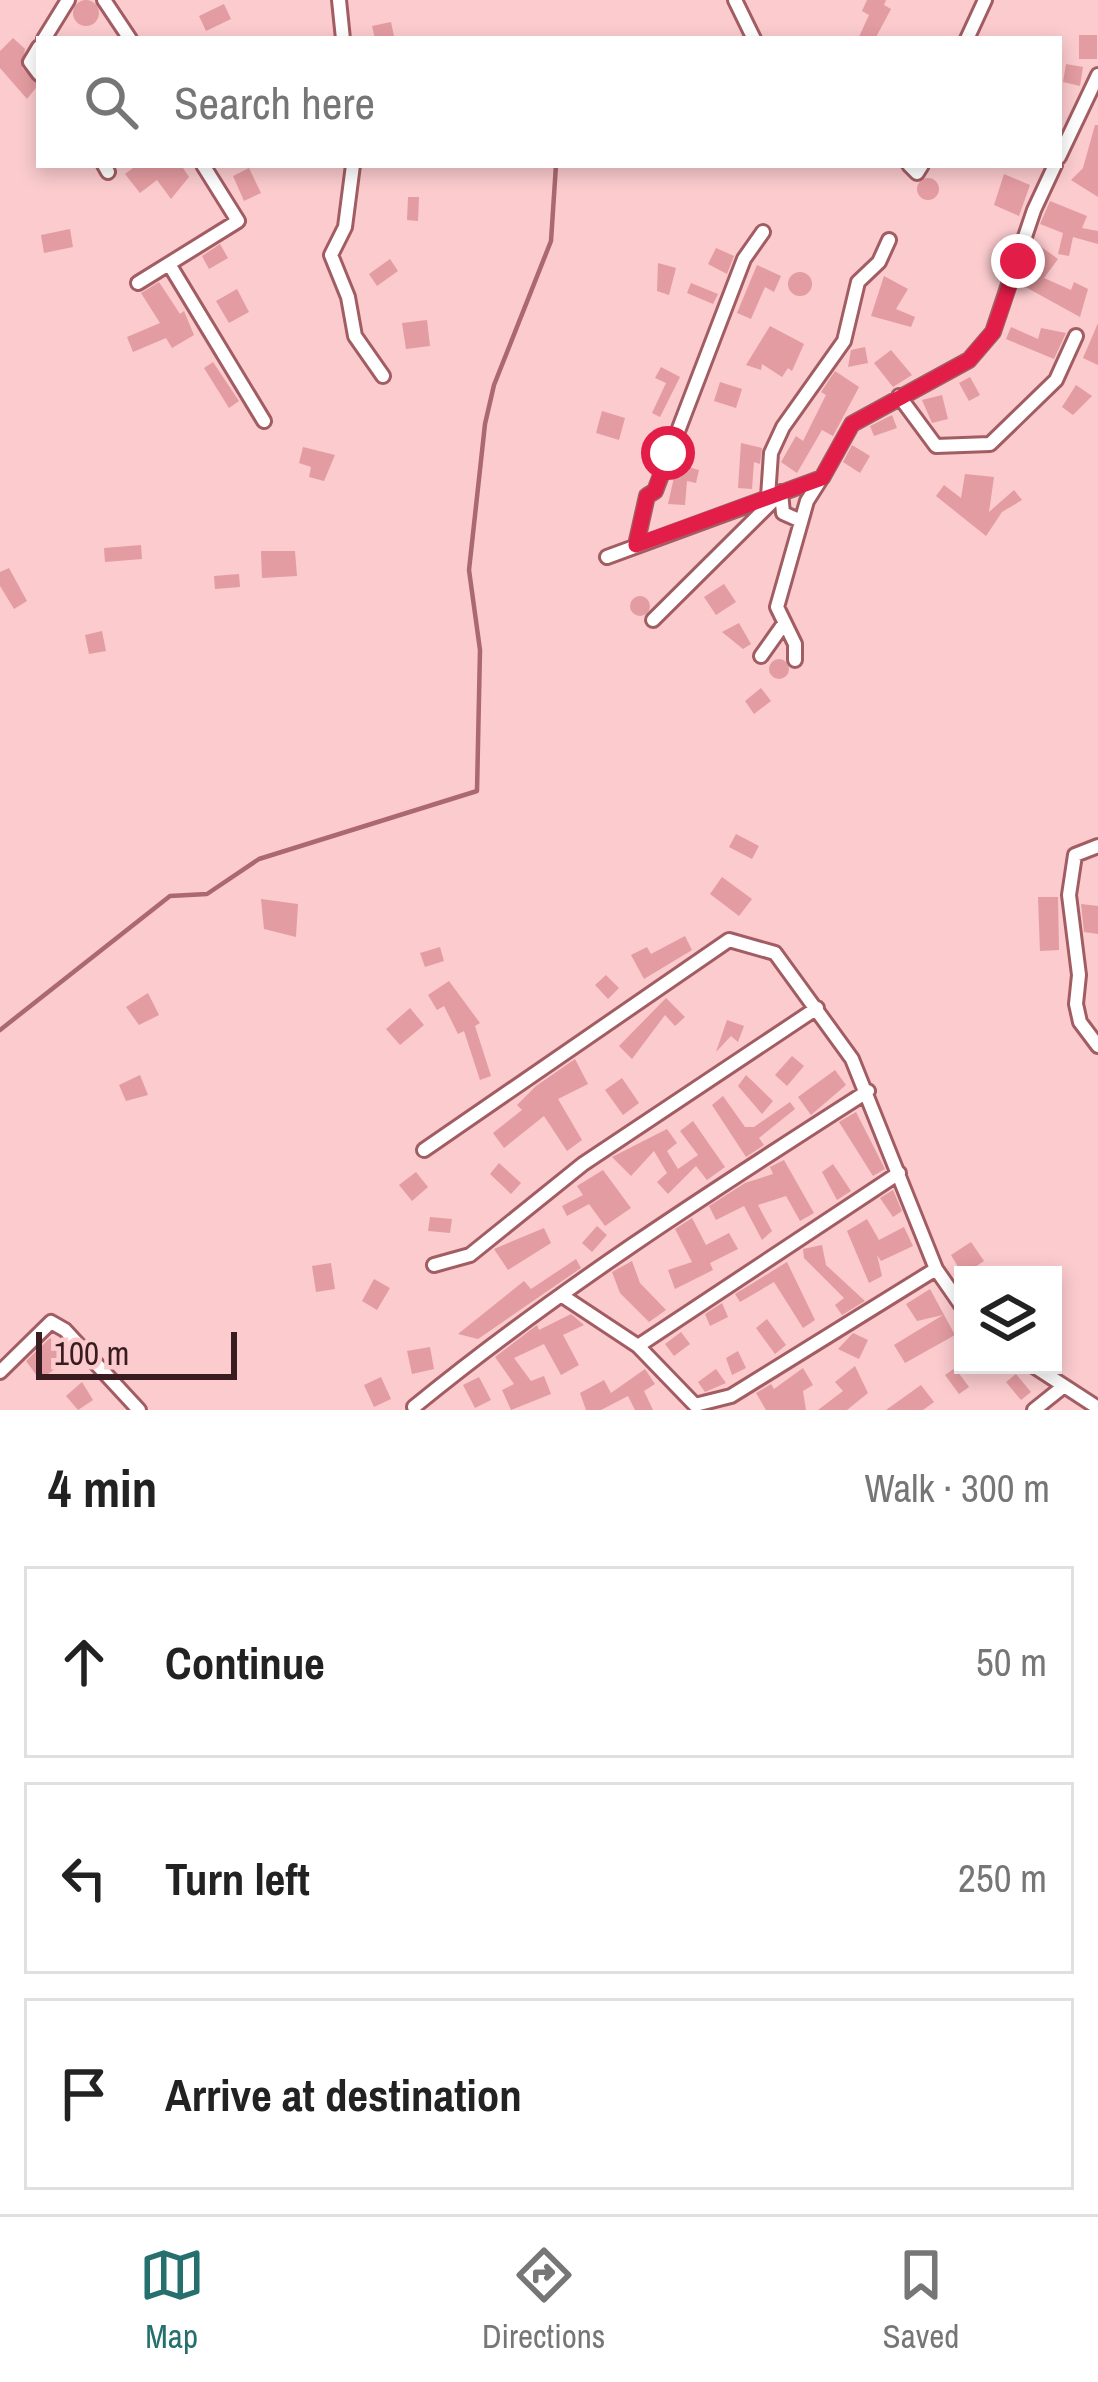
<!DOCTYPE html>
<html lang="en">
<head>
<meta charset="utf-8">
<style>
	:root { --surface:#fff; --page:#f2f2f2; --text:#222; --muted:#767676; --line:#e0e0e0; --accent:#25706f }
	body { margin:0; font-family:"Archivo Narrow",sans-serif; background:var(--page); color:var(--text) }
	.controls { position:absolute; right:36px; bottom:36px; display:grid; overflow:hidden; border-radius:0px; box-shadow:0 6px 18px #0003 }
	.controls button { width:108px; height:108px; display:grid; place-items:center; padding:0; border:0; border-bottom:3px solid var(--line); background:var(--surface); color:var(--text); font:60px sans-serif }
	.scale { position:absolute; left:36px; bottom:30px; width:201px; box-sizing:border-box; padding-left:12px; border:6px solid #381c1f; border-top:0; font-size:33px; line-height:42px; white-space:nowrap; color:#381c1f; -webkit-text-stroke:9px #fbcbce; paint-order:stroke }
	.stop { position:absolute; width:36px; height:36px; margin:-27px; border:9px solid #e11d48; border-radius:50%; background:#fff }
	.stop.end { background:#e11d48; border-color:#fff; box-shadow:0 3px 12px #0008 }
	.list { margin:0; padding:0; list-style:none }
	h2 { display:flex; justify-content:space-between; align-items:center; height:156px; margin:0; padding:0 48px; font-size:51px }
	h2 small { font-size:39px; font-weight:400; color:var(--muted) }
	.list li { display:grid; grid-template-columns:78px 1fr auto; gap:36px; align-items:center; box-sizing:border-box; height:192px; margin:0 24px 24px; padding:0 24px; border:3px solid var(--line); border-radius:0px }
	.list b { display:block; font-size:45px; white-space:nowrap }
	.list em { font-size:39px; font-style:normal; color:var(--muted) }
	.icon { flex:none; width:66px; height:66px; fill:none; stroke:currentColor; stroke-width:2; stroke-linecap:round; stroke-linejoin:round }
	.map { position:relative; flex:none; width:1098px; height:1410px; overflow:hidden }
	.search { position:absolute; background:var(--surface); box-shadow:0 6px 18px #0003; left:36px; right:36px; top:36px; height:132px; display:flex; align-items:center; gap:30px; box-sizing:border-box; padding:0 42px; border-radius:0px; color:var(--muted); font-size:45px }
	.sheet { height:804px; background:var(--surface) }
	nav { display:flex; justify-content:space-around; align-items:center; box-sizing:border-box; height:168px; border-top:3px solid var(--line); background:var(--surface); font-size:33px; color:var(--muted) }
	nav a { display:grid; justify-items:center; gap:6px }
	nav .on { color:var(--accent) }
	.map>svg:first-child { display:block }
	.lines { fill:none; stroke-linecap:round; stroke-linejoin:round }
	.stream { stroke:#ab686e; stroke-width:4.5 }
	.building { fill:#e39ca1 }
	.minor-casing { stroke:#a25d63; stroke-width:18 }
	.minor { stroke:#fff; stroke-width:12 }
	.route { stroke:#e11d48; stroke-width:15 }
</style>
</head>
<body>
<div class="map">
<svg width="1098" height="1410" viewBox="0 0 1098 1410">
	<rect width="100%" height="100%" fill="#fbcbce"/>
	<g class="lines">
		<path class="stream" d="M 0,1030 L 170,896 L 207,894 L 259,859 L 477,791 L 480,650 L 469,570 L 485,424 L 494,385 L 551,241 L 556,165"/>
	</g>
	<path class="building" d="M 867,0 L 886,0 L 884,5 L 891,9 L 875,39 L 858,39 L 869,15 L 862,11 Z
		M73 13a13 13 0 1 1 26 0a13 13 0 1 1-26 0Z
		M 224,4 L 231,19 L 206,31 L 199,16 Z
		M 391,22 L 394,36 L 375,39 L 372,26 Z
		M 1079,35 L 1097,35 L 1097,59 L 1079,59 Z
		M 13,38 L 25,49 L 22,68 L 39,84 L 27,99 L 0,68 L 0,51 Z
		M 1066,64 L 1083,67 L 1080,86 L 1063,82 Z
		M 1095,125 L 1098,125 L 1098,197 L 1071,180 L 1083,168 Z
		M 137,165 L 181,165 L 189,177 L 171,199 L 157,180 L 140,193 L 125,174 Z
		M 249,168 L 261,193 L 244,201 L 233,176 Z
		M 1004,174 L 1030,185 L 1019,216 L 994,205 Z
		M917 189a11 11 0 1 1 22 0a11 11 0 1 1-22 0Z
		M 408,197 L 419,197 L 418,221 L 407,220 Z
		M 1050,201 L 1087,216 L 1082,228 L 1098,231 L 1098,244 L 1073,237 L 1069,256 L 1058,254 L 1063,233 L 1040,224 Z
		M 70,229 L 73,247 L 44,253 L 41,235 Z
		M 220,244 L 228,258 L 209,269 L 202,256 Z
		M 1040,246 L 1058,259 L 1044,278 L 1071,290 L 1074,282 L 1088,289 L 1080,317 L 1020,284 Z
		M 716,248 L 734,256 L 727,274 L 708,264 Z
		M 390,259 L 398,271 L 377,286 L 369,274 Z
		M 658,263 L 676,268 L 669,295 L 657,291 Z
		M 757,265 L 781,276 L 774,292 L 765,287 L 751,319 L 737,313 Z
		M788 284a12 12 0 1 1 24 0a12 12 0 1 1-24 0Z
		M 884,276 L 908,289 L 896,309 L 915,317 L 911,327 L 871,316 Z
		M 159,282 L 180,314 L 184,311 L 194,335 L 172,348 L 166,338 L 133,352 L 127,337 L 160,323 L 141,293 Z
		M 691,283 L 718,294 L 713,304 L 687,293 Z
		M 237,289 L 249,312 L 229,323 L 216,301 Z
		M 427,320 L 430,346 L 406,349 L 402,323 Z
		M 1098,323 L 1098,365 L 1083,358 Z
		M 770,326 L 804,344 L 792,371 L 788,368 L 782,377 L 762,364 L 761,370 L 746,365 Z
		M 1011,327 L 1038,339 L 1041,328 L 1066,333 L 1054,359 L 1006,339 Z
		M 865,347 L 868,363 L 848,367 L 851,350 Z
		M 891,350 L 912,375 L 893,387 L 874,363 Z
		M 213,362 L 239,401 L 229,408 L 204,368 Z
		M 661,367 L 680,377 L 660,417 L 652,413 L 666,383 L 655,378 Z
		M 835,371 L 859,387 L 833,436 L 822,430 L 797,473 L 781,462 L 796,436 L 803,441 L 826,395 L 821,392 Z
		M 970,377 L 980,395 L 969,401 L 959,383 Z
		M 720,382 L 742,389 L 736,408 L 714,401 Z
		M 1076,385 L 1092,396 L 1073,415 L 1062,407 Z
		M 942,395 L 948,419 L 932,423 L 922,400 Z
		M 602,411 L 625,418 L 619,440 L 596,433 Z
		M 892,415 L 897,428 L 874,436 L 870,426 Z
		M 741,443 L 762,448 L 760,464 L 754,462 L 752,489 L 738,488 Z
		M 852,445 L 870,456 L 860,473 L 843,462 Z
		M 303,447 L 335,455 L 324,481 L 309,477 L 311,467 L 299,463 Z
		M 677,464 L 699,470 L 696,483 L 687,481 L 685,505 L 668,504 Z
		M 965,474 L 994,477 L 989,512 L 1014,490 L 1022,500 L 1002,512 L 986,536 L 936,496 L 944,485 L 961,498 Z
		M 141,545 L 142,559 L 105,562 L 104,548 Z
		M 261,551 L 295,551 L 297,576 L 262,578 Z
		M 9,568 L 27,601 L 14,609 L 0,586 L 0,572 Z
		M 239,574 L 240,587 L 215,589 L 214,576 Z
		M 724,584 L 736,602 L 716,615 L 704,597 Z
		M630 606a10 10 0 1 1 20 0a10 10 0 1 1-20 0Z
		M 739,623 L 751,644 L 743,649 L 722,632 Z
		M 102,631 L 106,651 L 89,654 L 85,635 Z
		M769 669a10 10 0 1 1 20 0a10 10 0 1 1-20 0Z
		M 761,688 L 771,701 L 754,714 L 745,701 Z
		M 736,834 L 759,846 L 752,859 L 729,847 Z
		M 722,877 L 752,899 L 739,916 L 710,894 Z
		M 1038,897 L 1058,897 L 1059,950 L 1040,951 Z
		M 261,899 L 298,904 L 296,937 L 264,929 Z
		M 1081,904 L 1098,906 L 1098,934 L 1084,932 Z
		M 685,936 L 692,950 L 644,979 L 631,955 L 647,947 L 651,954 Z
		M 440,947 L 444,961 L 425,967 L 420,953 Z
		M 606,975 L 619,988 L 608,999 L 595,985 Z
		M 449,981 L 480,1023 L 475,1026 L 491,1076 L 480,1080 L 464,1031 L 458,1034 L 444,1006 L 437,1010 L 428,995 Z
		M 148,993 L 159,1015 L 139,1025 L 126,1007 Z
		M 666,998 L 685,1017 L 675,1026 L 665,1015 L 632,1059 L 619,1046 Z
		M 410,1008 L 424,1025 L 400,1045 L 386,1029 Z
		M 727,1020 L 744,1026 L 738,1042 L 731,1036 L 716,1052 Z
		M 792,1056 L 804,1066 L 787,1086 L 775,1075 Z
		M 575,1059 L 588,1084 L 558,1099 L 582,1140 L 567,1151 L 544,1116 L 504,1148 L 493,1133 L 522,1110 L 517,1105 L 536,1086 Z
		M 835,1070 L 846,1085 L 811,1115 L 798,1097 Z
		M 140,1075 L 148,1095 L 126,1101 L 119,1085 Z
		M 746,1075 L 773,1101 L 762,1114 L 738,1086 Z
		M 622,1078 L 639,1103 L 623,1115 L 605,1090 Z
		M 723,1096 L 745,1127 L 754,1127 L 790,1102 L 795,1109 L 759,1138 L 764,1145 L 746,1157 L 712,1105 Z
		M 856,1112 L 885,1169 L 873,1176 L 839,1122 Z
		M 693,1121 L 725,1167 L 707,1180 L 696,1166 L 668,1194 L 657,1182 L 667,1173 L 654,1151 L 631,1176 L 612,1157 L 667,1129 L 677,1143 L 667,1151 L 678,1169 L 698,1155 L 680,1131 Z
		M 784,1160 L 814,1213 L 800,1221 L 786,1196 L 758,1205 L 772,1231 L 762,1240 L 744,1206 L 716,1220 L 709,1206 L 745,1183 L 773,1174 L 770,1167 Z
		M 499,1163 L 521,1183 L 511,1194 L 490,1174 Z
		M 833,1164 L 851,1191 L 837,1200 L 822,1172 Z
		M 603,1170 L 631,1208 L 605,1226 L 589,1204 L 567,1216 L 562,1206 L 583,1195 L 577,1186 Z
		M 416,1172 L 428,1187 L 412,1201 L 399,1185 Z
		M 893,1190 L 902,1211 L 893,1217 L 880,1198 Z
		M 430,1217 L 452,1219 L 450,1233 L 428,1231 Z
		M 692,1218 L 706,1245 L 729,1233 L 738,1249 L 710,1263 L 713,1270 L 675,1289 L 668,1270 L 692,1262 L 675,1229 Z
		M 867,1219 L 879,1240 L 904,1227 L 913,1246 L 881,1261 L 877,1255 L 882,1276 L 869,1283 L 847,1231 Z
		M 597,1226 L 607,1235 L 592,1252 L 582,1243 Z
		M 544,1228 L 551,1243 L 508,1270 L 494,1249 Z
		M 971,1242 L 984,1261 L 963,1275 L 951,1255 Z
		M 822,1245 L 826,1265 L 865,1301 L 842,1315 L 835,1305 L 844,1298 L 804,1258 L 803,1249 Z
		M 576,1259 L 581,1268 L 478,1339 L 458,1334 L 524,1281 L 531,1289 Z
		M 632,1261 L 640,1283 L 666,1310 L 649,1322 L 620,1293 L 612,1272 Z
		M 787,1262 L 815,1320 L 803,1328 L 774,1282 L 740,1302 L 735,1294 Z
		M 331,1263 L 335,1289 L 316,1292 L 312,1266 Z
		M 374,1279 L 390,1288 L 377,1310 L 362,1301 Z
		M 930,1289 L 955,1335 L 905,1363 L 894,1345 L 943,1315 L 917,1321 L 906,1304 Z
		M 722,1303 L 728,1317 L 710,1326 L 705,1314 Z
		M 571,1314 L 584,1325 L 563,1335 L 579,1365 L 561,1375 L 544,1344 L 514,1358 L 531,1381 L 544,1376 L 551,1394 L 511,1410 L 502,1390 L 514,1384 L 495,1357 L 537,1325 L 539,1330 Z
		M 767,1319 L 786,1345 L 775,1354 L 756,1328 Z
		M 681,1332 L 690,1344 L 674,1356 L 665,1344 Z
		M 853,1333 L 868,1340 L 859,1359 L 838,1349 Z
		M 50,1338 L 67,1360 L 40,1380 L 26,1361 Z
		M 430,1347 L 434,1369 L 412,1374 L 407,1351 Z
		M 738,1351 L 746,1368 L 732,1375 L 726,1358 Z
		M 855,1366 L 868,1393 L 847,1410 L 818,1410 L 843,1391 L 835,1382 Z
		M 803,1368 L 813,1385 L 803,1391 L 806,1410 L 766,1410 L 756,1393 L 771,1384 L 774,1389 Z
		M 955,1368 L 969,1387 L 959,1394 L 945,1375 Z
		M 645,1369 L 655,1384 L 644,1391 L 653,1410 L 635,1410 L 628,1396 L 601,1410 L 586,1410 L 580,1393 L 604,1380 L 611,1393 Z
		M 716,1369 L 726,1383 L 705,1392 L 698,1382 Z
		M 1016,1374 L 1031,1392 L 1021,1400 L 1006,1382 Z
		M 381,1377 L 391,1399 L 374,1407 L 364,1385 Z
		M 479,1377 L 491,1400 L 475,1408 L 463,1385 Z
		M 82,1382 L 93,1400 L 78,1410 L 66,1396 Z
		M 921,1385 L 934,1402 L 923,1410 L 886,1410 Z"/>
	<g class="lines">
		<g class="minor-casing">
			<path id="minor" d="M 104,0 L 130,39
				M 339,0 L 343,39
				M 735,0 L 754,39
				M 44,39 L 68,0
				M 967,39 L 985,0
				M 39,47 L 30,62 L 39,74
				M 1059,157 L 1098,75
				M 104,165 L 108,172
				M 353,165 L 345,227 L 331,255 L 348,297 L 355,336 L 383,376
				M 909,165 L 917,173 L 922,165
				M 169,264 L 264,421
				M 138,283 L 238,221 L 203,165
				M 899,396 L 936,446 L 990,444 L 1056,380 L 1076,336
				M 781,492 L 783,513 L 801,521
				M 768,497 L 771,453 L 783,427 L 844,341 L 858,282 L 879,262 L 889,240
				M 636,545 L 647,496 L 655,491 L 744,259 L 763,232
				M 607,557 L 822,478 L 852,424 L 969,360 L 993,332 L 1034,210 L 1055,165
				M 653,620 L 776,498
				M 761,656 L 783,625
				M 795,660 L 795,644 L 777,607 L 807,501 L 821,479
				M 1098,846 L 1075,855 L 1069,895 L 1079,975 L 1076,1004 L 1080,1022 L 1098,1046
				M 424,1150 L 729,940 L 775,953 L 852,1059 L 936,1269 L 963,1308
				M 434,1265 L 470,1255 L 583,1164 L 817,1008
				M 561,1295 L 638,1346 L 695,1405 L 731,1396 L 936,1269
				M 638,1346 L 899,1173
				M 1032,1365 L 1098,1408
				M 0,1372 L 51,1322 L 65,1330 L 139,1410
				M 414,1407 C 557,1290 712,1191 868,1091
				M 1034,1410 L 1064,1386"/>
		</g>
		<use href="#minor" class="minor"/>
	</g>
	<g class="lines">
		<path class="route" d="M 668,453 L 655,491 L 647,496 L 636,545 L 822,478 L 852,424 L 969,360 L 993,332 L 1018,261"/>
	</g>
</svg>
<div class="controls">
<button><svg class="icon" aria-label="layers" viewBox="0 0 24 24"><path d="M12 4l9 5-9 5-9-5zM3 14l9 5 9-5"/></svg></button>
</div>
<div class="scale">100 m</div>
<div class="stop" style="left:668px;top:453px"></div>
<div class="stop end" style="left:1018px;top:261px"></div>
<div class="search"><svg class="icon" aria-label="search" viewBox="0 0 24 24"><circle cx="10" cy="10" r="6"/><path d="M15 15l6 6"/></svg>Search here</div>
</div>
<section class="sheet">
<h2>4 min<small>Walk · 300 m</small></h2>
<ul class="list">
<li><svg class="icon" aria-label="ahead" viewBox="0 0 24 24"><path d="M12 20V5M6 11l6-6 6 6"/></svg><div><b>Continue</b></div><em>50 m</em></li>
<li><svg class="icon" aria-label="left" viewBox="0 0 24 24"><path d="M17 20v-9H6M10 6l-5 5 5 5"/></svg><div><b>Turn left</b></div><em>250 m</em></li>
<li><svg class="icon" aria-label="arrive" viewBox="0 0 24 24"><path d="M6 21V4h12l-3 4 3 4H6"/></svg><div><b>Arrive at destination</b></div></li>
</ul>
</section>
<nav>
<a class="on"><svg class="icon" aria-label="map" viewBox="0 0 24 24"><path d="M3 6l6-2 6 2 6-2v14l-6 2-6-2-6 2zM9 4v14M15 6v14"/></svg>Map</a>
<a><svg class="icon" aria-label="directions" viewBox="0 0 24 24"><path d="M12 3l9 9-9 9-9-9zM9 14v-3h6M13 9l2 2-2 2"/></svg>Directions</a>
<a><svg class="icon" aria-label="saved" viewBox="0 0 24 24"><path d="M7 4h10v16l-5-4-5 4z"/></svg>Saved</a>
</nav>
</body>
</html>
